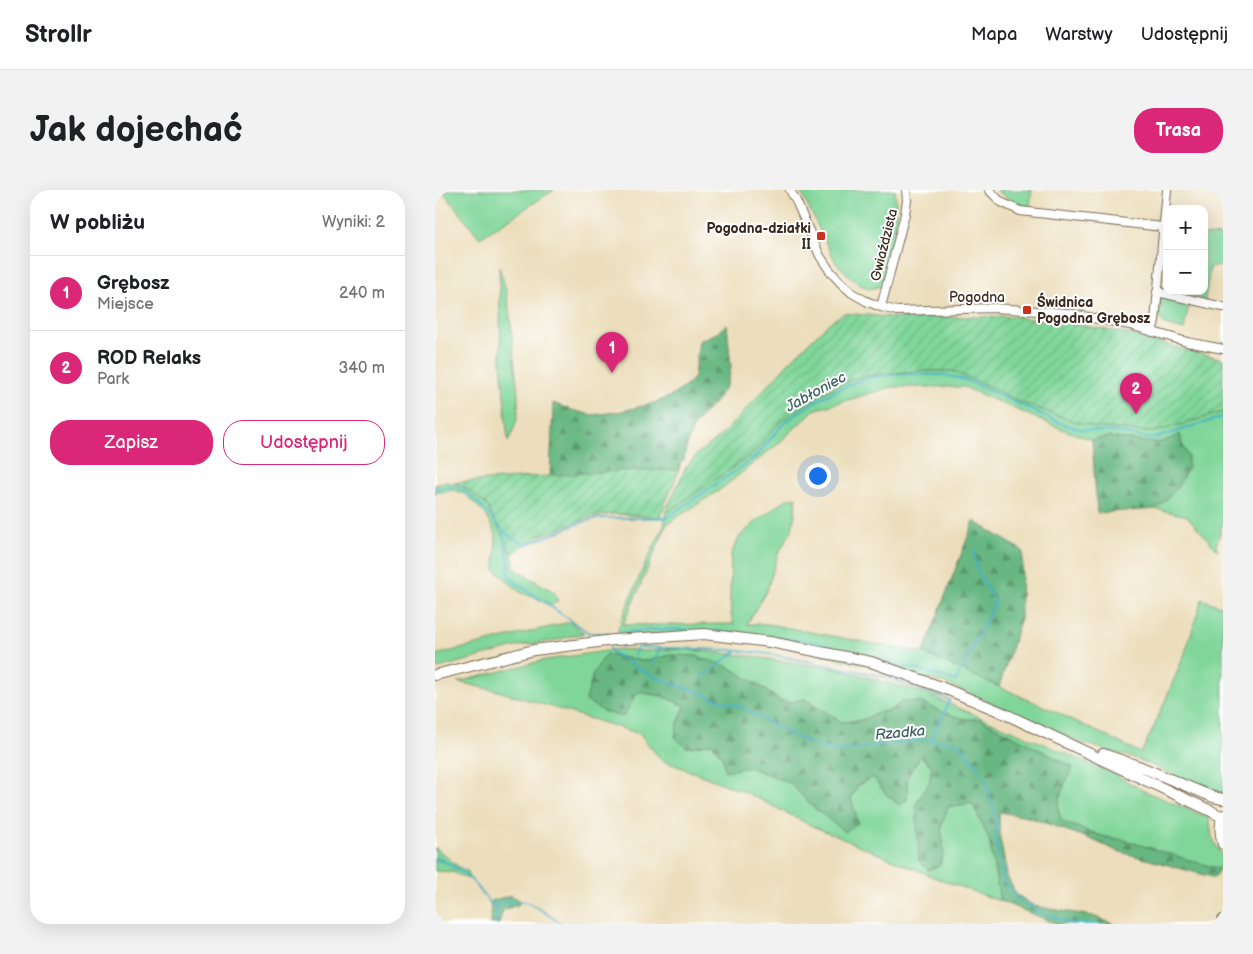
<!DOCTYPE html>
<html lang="pl">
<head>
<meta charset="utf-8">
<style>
	:root { --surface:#fff; --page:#f2f2f2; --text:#202124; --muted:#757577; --line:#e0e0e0; --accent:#db2777 }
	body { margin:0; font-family:"Balsamiq Sans",sans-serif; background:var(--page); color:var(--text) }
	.controls { position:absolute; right:15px; top:15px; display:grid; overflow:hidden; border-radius:10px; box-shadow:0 5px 20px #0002 }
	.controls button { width:45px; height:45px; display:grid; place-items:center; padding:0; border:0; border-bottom:1px solid var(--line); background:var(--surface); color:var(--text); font:25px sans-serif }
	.you { position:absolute; left:382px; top:285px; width:18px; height:18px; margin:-12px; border:4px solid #fff; border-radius:50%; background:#1a73e8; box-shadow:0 0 0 8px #1a73e833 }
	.badge { display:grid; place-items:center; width:32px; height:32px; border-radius:50%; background:var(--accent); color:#fff; font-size:16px; font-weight:700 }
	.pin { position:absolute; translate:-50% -41px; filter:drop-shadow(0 1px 2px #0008) }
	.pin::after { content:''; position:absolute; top:26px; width:18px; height:15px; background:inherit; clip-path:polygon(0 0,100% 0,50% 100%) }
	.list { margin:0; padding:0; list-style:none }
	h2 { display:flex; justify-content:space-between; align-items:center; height:65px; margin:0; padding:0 20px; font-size:21px }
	h2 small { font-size:16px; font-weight:400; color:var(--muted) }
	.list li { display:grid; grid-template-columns:32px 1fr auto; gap:15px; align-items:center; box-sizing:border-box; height:75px; padding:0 20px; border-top:1px solid var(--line) }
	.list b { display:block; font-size:19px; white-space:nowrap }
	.list p { margin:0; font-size:16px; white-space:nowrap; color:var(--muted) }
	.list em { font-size:16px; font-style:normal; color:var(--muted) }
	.actions { display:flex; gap:10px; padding:15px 20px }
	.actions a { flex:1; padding:11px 0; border:1px solid var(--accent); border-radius:20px; text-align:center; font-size:18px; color:var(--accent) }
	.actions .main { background:var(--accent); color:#fff }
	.map { position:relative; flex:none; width:788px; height:734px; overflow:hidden; border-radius:20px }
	header { display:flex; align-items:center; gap:30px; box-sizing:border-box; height:70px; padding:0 25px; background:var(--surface); border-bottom:1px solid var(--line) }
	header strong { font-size:24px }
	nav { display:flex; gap:28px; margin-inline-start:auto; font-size:18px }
	.intro { display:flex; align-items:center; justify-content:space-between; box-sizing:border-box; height:120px; padding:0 30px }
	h1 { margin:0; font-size:35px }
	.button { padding:12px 22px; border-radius:20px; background:var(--accent); color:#fff; font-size:18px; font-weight:700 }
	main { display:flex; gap:30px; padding:0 30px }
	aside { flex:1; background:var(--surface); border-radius:20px; box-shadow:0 5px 20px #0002 }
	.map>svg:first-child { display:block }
	.green { fill:#80d69a; stroke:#5e805c }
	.forest { fill:url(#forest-firs); stroke:#527050 }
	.wetland { fill:url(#wetland-marsh); stroke:#5e805c }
	.garden { fill:url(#garden-furrows); stroke:#5e805c }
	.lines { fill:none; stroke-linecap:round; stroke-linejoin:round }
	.stream { stroke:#45b0c3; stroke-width:2 }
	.minor-casing { stroke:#796955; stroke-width:10 }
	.major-casing { stroke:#796955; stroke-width:12 }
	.minor { stroke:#fff; stroke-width:8 }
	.major { stroke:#fff; stroke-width:10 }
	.poi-dot { fill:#c8321e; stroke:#fff; stroke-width:2 }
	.labels { text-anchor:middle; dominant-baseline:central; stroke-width:4; stroke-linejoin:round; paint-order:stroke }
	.poi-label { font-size:14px; font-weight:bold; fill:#3b2a1e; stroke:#fff; text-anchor:end }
	.street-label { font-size:14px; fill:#3b2a1e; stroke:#fff }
	.water-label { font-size:15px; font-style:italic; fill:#3f6060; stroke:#fff }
</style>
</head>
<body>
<header>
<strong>Strollr</strong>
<nav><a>Mapa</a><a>Warstwy</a><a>Udostępnij</a></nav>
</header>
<div class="intro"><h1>Jak dojechać</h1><a class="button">Trasa</a></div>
<main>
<aside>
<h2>W pobliżu<small>Wyniki: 2</small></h2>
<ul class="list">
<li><span class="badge">1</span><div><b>Grębosz</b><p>Miejsce</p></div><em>240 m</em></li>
<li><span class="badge">2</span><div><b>ROD Relaks</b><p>Park</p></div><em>340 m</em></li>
</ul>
<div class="actions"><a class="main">Zapisz</a><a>Udostępnij</a></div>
</aside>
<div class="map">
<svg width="788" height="734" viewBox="0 0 788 734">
	<defs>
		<pattern id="forest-firs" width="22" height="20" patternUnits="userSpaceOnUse" patternTransform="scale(1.25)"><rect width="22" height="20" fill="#68b782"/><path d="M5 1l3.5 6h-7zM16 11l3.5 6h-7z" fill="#57956a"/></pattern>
		<pattern id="wetland-marsh" width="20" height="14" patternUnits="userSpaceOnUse" patternTransform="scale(1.25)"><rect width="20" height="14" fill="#80d69a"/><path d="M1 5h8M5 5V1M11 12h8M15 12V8" fill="none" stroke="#70b884"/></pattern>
		<pattern id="garden-furrows" width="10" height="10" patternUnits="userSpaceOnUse" patternTransform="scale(1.25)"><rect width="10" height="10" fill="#80d69a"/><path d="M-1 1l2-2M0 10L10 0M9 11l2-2" fill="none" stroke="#70b884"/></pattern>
	</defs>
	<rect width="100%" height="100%" fill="#fff"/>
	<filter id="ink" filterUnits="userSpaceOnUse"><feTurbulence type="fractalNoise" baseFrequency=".02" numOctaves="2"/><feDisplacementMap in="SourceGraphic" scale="10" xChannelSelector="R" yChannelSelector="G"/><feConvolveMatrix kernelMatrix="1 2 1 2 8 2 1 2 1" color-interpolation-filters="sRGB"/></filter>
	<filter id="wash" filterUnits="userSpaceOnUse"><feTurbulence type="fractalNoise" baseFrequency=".0096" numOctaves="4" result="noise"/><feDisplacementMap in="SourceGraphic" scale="20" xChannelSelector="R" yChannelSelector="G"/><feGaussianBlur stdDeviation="1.12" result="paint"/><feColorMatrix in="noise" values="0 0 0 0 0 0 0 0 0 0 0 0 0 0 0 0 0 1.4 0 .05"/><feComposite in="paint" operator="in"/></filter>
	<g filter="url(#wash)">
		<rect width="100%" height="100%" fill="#ecdebc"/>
		<path class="green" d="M 13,0 L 119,0 L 45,48 L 9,3 Z
			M 365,0 L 460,0 L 462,26 L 447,96 L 434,99 L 422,93 L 401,73 Z
			M 561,0 L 597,0 L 595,17 C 583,15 571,8 561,0 Z
			M 769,45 L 788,46 L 788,76 L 775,77 L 770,110 L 735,101 L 769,101 Z
			M 64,77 C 75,106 76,138 79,169 C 81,186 84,205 83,223 C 82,233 77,243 73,252 L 66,171 Z
			M 726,105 L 754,113 L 749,140 L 730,135 L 724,127 Z
			M 483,181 L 517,181 L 558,198 L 582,211 L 641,232 L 660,237 L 713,242 L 723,241 L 788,222 L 788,332 L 781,356 L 783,361 L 752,326 L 721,319 L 743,296 L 753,266 L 747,254 L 745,244 L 730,251 L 720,253 L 674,247 L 657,250 L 624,238 L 529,197 L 457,197 L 379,220 L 344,253 L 286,299 L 232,334 L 188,435 L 299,434 L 296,425 L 295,409 L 296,364 L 305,346 L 324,329 L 352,309 L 361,307 L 360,324 L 357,340 L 343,364 L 332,400 L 312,434 L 333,434 L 488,463 L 617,520 L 706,563 L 719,537 L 750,463 L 767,409 L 788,417 L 788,605 L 756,593 L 705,570 L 647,553 L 635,548 L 553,511 L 509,493 L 286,442 L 184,446 L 183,438 L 209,376 L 229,336 L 231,323 L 316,265 L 346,231 L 385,205 L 417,189 L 442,184 Z
			M 11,292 L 20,293 L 29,297 L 51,314 L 77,364 L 79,373 L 77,377 L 119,402 L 123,411 L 117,415 L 85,402 L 60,380 L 61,344 L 51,325 L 31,305 L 19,300 L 0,303 L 0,295 Z
			M 135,432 L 149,443 L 117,451 L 84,456 L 0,479 L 0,465 Z
			M 184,459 L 209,461 L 248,459 L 307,465 L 407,480 L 489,503 L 679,584 L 709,601 L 774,628 L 777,647 L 788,668 L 788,671 L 784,679 L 689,650 L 670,647 L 630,633 C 614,620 631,592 638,577 L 545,529 L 531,529 L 510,523 L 485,512 L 468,511 L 456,520 L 440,524 L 427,530 L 407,532 L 369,509 L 357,512 L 345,511 L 325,496 L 294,477 L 237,465 L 207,471 L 171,464 L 158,484 L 151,511 L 203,502 L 227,506 L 250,516 L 242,536 L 277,553 L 288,568 L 290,581 L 314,577 L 355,593 L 379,618 L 423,633 L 416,608 L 423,595 L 438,587 L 452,605 L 472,610 L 472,588 L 485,566 L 497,576 L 494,593 L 481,614 L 509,661 L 506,637 L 513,617 L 537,613 L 554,649 L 565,711 L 506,690 L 375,635 L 310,602 L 226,570 L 205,544 L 163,531 L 63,501 L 23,492 L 110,470 Z"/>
		<path class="forest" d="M 292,134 L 296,178 L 292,194 L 284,207 L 259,235 L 251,258 L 249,270 L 245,274 L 244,280 L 184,281 L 115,287 L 118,213 L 136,220 L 158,225 L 187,221 L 219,213 L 238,205 L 251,196 L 259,187 L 264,151 L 284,142 Z
			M 745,244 L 747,254 L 753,266 L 753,278 L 743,296 L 733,308 L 721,319 L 662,323 L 657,250 L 674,247 L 720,253 L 730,251 Z
			M 539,331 L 588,361 L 585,431 L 564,497 L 488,463 Z
			M 171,464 L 207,471 L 237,465 L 262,466 L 294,477 L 325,496 L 345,511 L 357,512 L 369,509 L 407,532 L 427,530 L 440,524 L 456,520 L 468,511 L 485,512 L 510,523 L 531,529 L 545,529 L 638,577 C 631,592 614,620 630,633 L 670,647 L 689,650 L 784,679 L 780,688 L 682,661 L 653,648 L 593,627 L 564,622 L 565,649 L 573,688 L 581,704 L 599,716 L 658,726 L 679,734 L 622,734 L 565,711 L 554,649 L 537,613 L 513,617 L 506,637 L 509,661 L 505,675 L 493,680 L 484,671 L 481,614 L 494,593 L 497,576 L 485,566 L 472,588 L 472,610 L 464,615 L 452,605 L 438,587 L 423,595 L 416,608 L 423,633 L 410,642 L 379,618 L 355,593 L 314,577 L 290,581 L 288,568 L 277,553 L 252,558 L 240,547 L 242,536 L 250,516 L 227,506 L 203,502 L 188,527 L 170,522 L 151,511 L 158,484 Z
			M 76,705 L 86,711 L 83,715 L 68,720 L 64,734 L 55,734 L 56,711 Z"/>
		<path class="wetland" d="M 0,657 L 25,678 L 34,682 L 33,689 L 17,682 L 0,681 Z"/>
		<path class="garden" d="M 409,123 L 465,128 L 582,126 L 587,128 L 634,133 L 694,144 L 747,159 L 788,169 L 788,222 L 723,241 L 713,242 L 660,237 L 641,232 L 582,211 L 558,198 L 517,181 L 483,181 L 442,184 L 417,189 L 385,205 L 346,231 L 316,265 L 231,323 L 230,322 L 251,277 L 262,264 L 283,248 L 305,226 L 357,169 L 394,133 Z
			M 244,280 L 225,327 L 180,324 L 158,326 L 101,347 L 77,364 L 51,314 L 29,297 L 20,293 L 25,292 L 184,281 Z"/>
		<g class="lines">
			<path class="stream" d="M 0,300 C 6,298 13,296 19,297 C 25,297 29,301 33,304 C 55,319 65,348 92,354 L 145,333 L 162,328 L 231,328 L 312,273 L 321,266 L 349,233 L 369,219 L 390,206 L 423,191 L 438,187 L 463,184 L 510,185 L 531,190 L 551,199 L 628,234 L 644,239 L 663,241 L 682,242 L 716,249 L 728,246 L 755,237 L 788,227
				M 69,342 L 68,344 L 74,369 L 73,382 L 76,389 L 154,443 L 173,443
				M 281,441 L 380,452 L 502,485 L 521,491 L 560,412 L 544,385 L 539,366 L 541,358
				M 184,442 L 232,439 L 254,440
				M 175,458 L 175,461 L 204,479 L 219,487 L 308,518 L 359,547 L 388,558 L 406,561 L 482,550 L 521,552 L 532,563 L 548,583 L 554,601 L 561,630 L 561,654 L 569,690 L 580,707 L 603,721 L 639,734 L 664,734
				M 196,473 L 203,457 L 294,460 L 334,464 L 447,486 L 515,510 L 495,551
				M 218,476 L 225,457
				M 266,488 L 302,461
				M 0,668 C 28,678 39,690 55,714 L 59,715 L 74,711 L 91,712 L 103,718 L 127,734
				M 60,734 L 62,714"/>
		</g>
	</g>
	<g filter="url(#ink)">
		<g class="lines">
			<g class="minor-casing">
				<path id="minor" d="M 355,0 L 362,13 L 385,66 L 395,81 L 406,93 L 417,103 L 431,111 L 446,117 L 462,121 L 559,118 L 632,123 L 695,135 L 752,152 L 788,159
					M 554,0 L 566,12 L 585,21 L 728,37
					M 722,102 L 788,117
					M 446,117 L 470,24 L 472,10 L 471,0
					M 717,142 L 720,131 L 732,0"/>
			</g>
			<g class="major-casing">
				<path id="major" d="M 0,485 L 99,460 L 179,450 L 269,444 L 335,452 L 436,472 L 506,497 L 566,522 L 776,621 L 787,627
					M 668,564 L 706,577 L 778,607 L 788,609
					M 788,625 C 784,635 785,644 788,654
					M 787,734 L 788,730"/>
			</g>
			<use href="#minor" class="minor"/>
			<use href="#major" class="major"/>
		</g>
	</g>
	<g class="poi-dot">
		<rect x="381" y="41" width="10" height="10" rx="2.5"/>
		<rect x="587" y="115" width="10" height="10" rx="2.5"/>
	</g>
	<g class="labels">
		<g class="poi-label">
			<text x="376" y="38">Pogodna-działki<tspan x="376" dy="16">II</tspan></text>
			<text x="602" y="112" text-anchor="start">Świdnica<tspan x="602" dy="16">Pogodna Grębosz</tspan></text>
		</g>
		<g class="street-label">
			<text transform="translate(449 55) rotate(-76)">Gwiaździsta</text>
			<text x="542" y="107">Pogodna</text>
		</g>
		<g class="water-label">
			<text transform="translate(381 202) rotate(-29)">Jabłoniec</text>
			<text transform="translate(465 543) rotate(-5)">Rzadka</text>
		</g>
	</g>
</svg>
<div class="controls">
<button>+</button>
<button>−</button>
</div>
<div class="you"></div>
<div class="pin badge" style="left:177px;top:183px">1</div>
<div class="pin badge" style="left:701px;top:224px">2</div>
</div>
</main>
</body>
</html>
